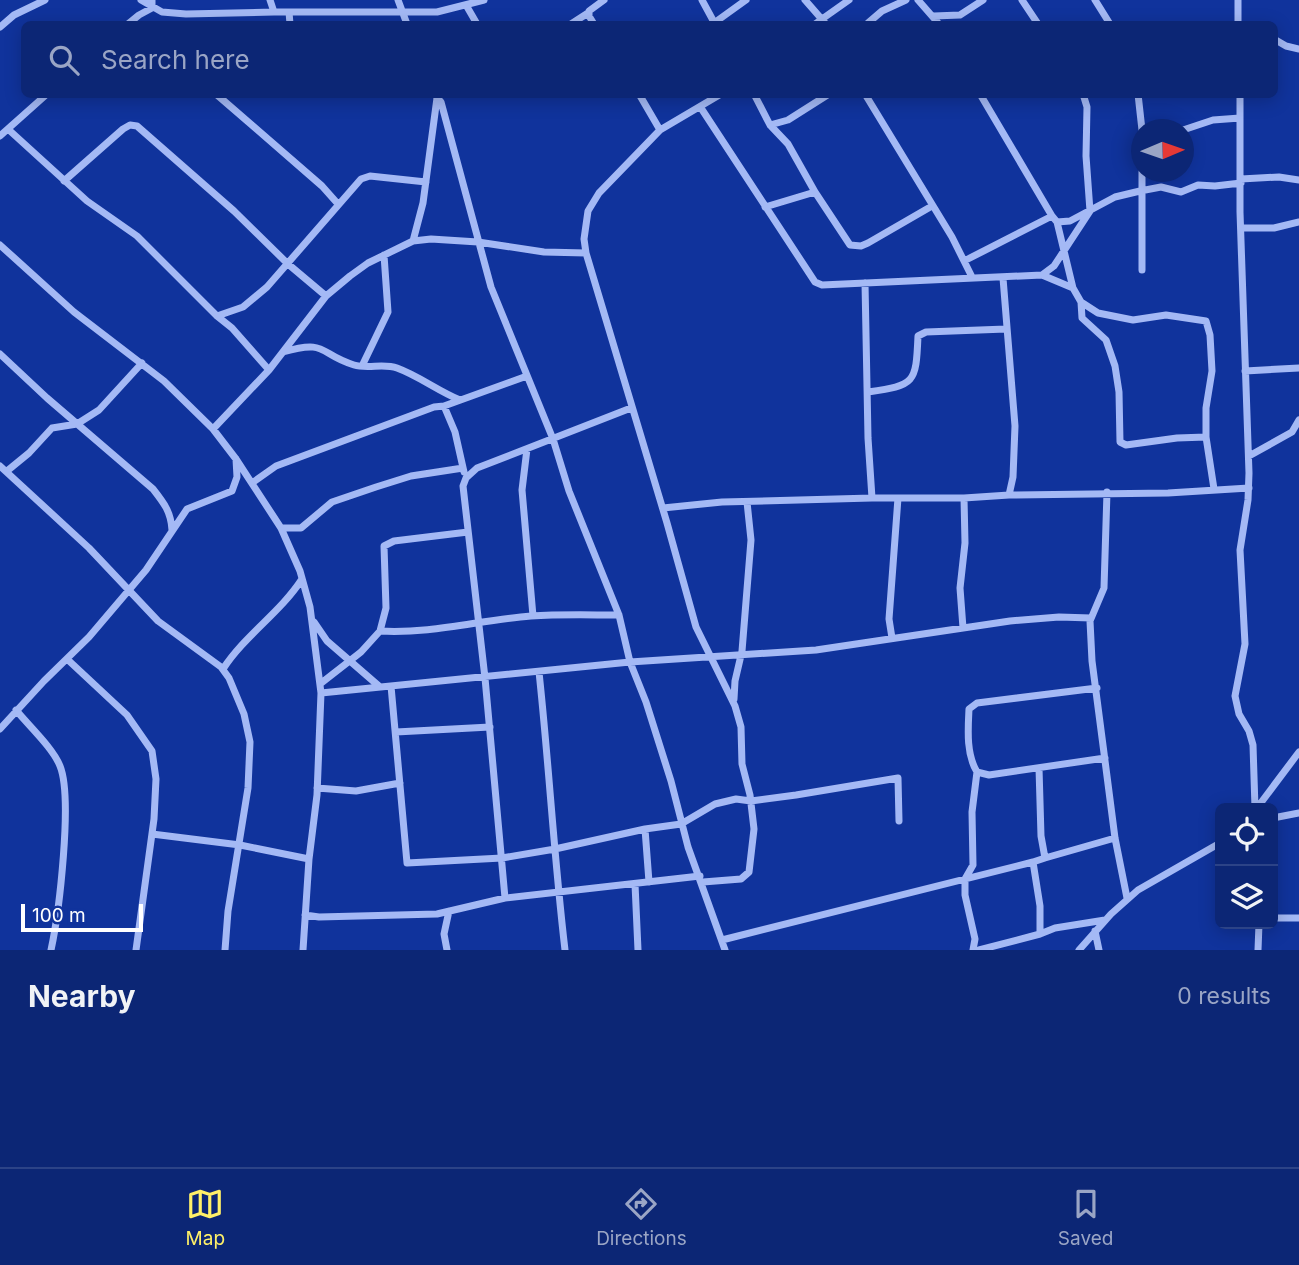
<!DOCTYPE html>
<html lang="en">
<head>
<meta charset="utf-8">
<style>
	:root { --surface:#0c2675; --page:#1a327d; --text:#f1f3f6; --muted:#9aa5c5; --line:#2c4387; --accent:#fff068 }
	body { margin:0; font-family:Inter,sans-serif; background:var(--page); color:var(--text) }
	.controls { position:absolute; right:21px; bottom:21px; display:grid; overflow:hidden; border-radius:10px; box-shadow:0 4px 18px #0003 }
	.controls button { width:63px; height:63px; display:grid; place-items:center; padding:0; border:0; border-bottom:2px solid var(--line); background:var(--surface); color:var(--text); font:35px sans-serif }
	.compass { position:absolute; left:1131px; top:119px; width:63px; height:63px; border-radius:50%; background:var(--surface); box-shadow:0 4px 18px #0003; rotate:88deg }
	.scale { position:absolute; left:21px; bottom:18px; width:122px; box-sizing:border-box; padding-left:7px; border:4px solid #fff; border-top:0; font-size:19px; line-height:24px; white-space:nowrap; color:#fff; -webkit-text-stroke:5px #10339c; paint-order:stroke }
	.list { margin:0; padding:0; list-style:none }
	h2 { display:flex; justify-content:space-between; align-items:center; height:91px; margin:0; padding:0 28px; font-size:30px }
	h2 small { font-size:23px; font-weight:400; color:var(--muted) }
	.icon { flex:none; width:38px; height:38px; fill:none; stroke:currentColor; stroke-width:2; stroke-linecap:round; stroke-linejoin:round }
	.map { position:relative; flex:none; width:1299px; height:950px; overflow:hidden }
	.search { position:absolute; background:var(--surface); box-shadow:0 4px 18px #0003; left:21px; right:21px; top:21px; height:77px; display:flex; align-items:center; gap:18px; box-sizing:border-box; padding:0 24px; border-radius:10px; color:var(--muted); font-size:26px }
	.sheet { height:217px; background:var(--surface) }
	nav { display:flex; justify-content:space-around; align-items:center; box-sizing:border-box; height:98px; border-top:2px solid var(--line); background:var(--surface); font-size:19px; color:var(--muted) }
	nav a { display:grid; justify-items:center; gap:4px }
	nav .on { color:var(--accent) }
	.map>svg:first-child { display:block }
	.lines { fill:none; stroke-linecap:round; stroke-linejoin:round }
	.street { stroke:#a4b9f5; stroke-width:7 }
</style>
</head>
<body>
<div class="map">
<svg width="1299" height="950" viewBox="0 0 1299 950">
	<rect width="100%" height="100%" fill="#10339c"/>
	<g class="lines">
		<path class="street" d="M 141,0 L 162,12 L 186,14 L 274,12 L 437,12 L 484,0
			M 270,0 L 274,12
			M 398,0 L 407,24
			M 702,0 L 715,24
			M 805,0 L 826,24
			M 918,0 L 939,24
			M 1022,0 L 1038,24
			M 1095,0 L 1110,24
			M 1238,0 L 1238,24
			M 466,5 L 477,24
			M 289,12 L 290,24
			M 934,16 L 960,15 L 983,0
			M 714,23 L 746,0
			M 868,23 L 882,11 L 906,0
			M 128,24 L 139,15 L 152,8 L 152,0
			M 571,24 L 588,13
			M 594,24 L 589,16 L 589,11 L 604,0
			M 815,24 L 849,0
			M 0,27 L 14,15 L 45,0
			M 1274,39 L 1286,46 L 1299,49
			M 216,94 L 322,186 L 338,204
			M 434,94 L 441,102 L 491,287 L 553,439 L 569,491 L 619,615 L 630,662 L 646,702 L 671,781 L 688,847 L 725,950
			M 639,94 L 660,130
			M 754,94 L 770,125 L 788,144 L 815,192 L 850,245 L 861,246 L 868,243 L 932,206
			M 865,94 L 952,237 L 972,277
			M 980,94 L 1052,216 L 1057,222 L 1070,221 L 1115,197 L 1140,191 L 1161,187 L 1181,192 L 1198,185 L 1215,186 L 1241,183
			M 1138,94 L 1142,130
			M 1240,94 L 1240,212 L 1249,473 L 1248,500 L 1240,550 L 1245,644 L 1235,696 L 1239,714 L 1249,731 L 1253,745 L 1255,808
			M 701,108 L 815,282 L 822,285 L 1042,275 L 1073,288 L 1081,302 L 1098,313 L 1133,320 L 1166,315 L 1206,321 L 1210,335 L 1212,371 L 1206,408 L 1206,437
			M 770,125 L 788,120 L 829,94
			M 9,130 L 87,201 L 137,236 L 217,316 L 232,328 L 269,370
			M 1183,130 L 1213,120 L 1240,118
			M 0,136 L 47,94
			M 1142,172 L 1142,270
			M 1241,179 L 1279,177 L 1299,180
			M 64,181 L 123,129 L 130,125 L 137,126 L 234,211 L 288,264 L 326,296
			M 765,207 L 815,192
			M 1057,222 L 1073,288
			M 1241,228 L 1274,228 L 1299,222
			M 413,241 L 423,203 L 437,98
			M 0,245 L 74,312 L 164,381 L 213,429 L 236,459 L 281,528 L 300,571 L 310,607 L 321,693 L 317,795 L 309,859 L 303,950
			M 966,260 L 1052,216
			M 1042,275 L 1054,266 L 1090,211 L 1086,156 L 1087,107 L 1083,94
			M 1003,278 L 1015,426 L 1013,477 L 1009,495
			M 865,283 L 868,438 L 872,498
			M 1081,302 L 1082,318 L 1106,340 L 1115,366 L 1119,392 L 1120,442 L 1126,445 L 1177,438 L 1206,437 L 1214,489
			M 217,316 L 243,307 L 267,287 L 361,179 L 370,176 L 426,182
			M 283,352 C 328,339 318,354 354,365 C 368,369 384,363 397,368 C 419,376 438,391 460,400
			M 0,354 L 47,398 L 153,489 C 164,503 171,512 172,530
			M 362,366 L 388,312 L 384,255
			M 1245,371 L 1299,368
			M 868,392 C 915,385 916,384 918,336 L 926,332 L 1006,329
			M 444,406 L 455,432 L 464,472
			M 213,429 L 269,370 L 326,296 L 350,276 L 368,263 L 413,241 L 431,239 L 478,242 L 544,252 L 586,253
			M 527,449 L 522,490 L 533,616
			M 1249,456 L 1292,432 L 1299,420
			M 0,466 L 89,548 L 158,621 L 221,667 L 229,678 L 244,714 L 250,742 L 248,788 L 228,911 L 225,950
			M 7,471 L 29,453 L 52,428 L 77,424 L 99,410 L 142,363
			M 252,483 L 276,466 L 434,407 L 444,406 L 527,376
			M 1107,492 L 1104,588 L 1090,621 L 1092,661 L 1104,753 L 1115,838 L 1127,898
			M 663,508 L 722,502 L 872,498 L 964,498 L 1009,495 L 1168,493 L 1249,488
			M 281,528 L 301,528 L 332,502 L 376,487 L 411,476 L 463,468
			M 314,622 L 327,641 L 380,687
			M 963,628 L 960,588 L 965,543 L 964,498
			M 380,631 L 386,608 L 384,546 L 394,541 L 468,532
			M 892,638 L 889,619 L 898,498
			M 67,659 L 127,715 L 152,751 L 156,779 L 154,819 L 136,950
			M 223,669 C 245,635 280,613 302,579
			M 539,672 C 549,765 554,857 565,950
			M 320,684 L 361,652 L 380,631 C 431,634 480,620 531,616 C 560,614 590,615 619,615
			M 391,686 L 407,863 L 502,858 L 555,849 L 645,829 L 681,824 L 715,804 L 736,799 L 751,801 L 796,795 L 898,778 L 899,821
			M 1097,688 L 977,703 L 969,709 C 968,729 966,754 977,772 L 989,775 L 1105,758
			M 321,693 L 630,662 L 816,650 L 1010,621 L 1059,617 L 1091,618
			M 734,699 L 735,681 L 742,651 L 751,540 L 747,502
			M 16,710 C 29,726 53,748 60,766 C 73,798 59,913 51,950
			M 0,729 L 44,681 L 89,637 L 146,570 L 187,509 L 232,491 L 237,477 L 236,459
			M 396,732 L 490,727
			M 1039,768 L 1041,836 L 1045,858 L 1033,862 L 1040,906 L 1040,934 L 1055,928 L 1105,920
			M 317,788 L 356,791 L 400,783
			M 1257,808 L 1299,752
			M 1273,818 L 1299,813
			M 645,829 L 649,882
			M 152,834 L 240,845 L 309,859
			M 1045,858 L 1115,838
			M 703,882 L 741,879 L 749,872 L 754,829 L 750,795 L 742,764 L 741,727 L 735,706 L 696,627 L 667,523 L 586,253 L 584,239 L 588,211 L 599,193 L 660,130 L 721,94
			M 635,884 L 638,950
			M 505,898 L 485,678 L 463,486 L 466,478 L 477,468 L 631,408
			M 305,915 L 319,917 L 437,914 L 505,898 L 700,876
			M 1273,918 L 1299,918
			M 1095,931 L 1099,950
			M 722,940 L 1033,862
			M 447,950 L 444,934 L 449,911
			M 973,950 L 975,939 L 965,895 L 965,879 L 973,865 L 972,812 L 977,772
			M 979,950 L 1040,934
			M 1079,950 L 1111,914 L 1138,890 L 1220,843
			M 1258,950 L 1259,924"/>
	</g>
</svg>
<div class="controls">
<button><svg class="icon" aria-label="locate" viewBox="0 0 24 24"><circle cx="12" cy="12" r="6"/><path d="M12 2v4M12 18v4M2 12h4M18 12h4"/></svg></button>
<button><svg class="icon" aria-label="layers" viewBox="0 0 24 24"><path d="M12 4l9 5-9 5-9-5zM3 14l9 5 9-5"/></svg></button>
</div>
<svg class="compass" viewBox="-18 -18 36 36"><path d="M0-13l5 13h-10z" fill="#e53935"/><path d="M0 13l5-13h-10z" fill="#9aa5c5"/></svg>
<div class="scale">100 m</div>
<div class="search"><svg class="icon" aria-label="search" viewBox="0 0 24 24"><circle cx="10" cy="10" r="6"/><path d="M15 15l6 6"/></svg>Search here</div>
</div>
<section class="sheet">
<h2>Nearby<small>0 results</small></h2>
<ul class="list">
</ul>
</section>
<nav>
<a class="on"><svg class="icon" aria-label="map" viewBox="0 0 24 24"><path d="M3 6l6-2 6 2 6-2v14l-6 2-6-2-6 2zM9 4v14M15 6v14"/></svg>Map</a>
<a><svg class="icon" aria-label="directions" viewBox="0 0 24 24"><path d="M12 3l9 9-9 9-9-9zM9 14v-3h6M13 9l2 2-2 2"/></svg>Directions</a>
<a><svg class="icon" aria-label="saved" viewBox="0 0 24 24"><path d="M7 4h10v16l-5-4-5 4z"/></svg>Saved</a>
</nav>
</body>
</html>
